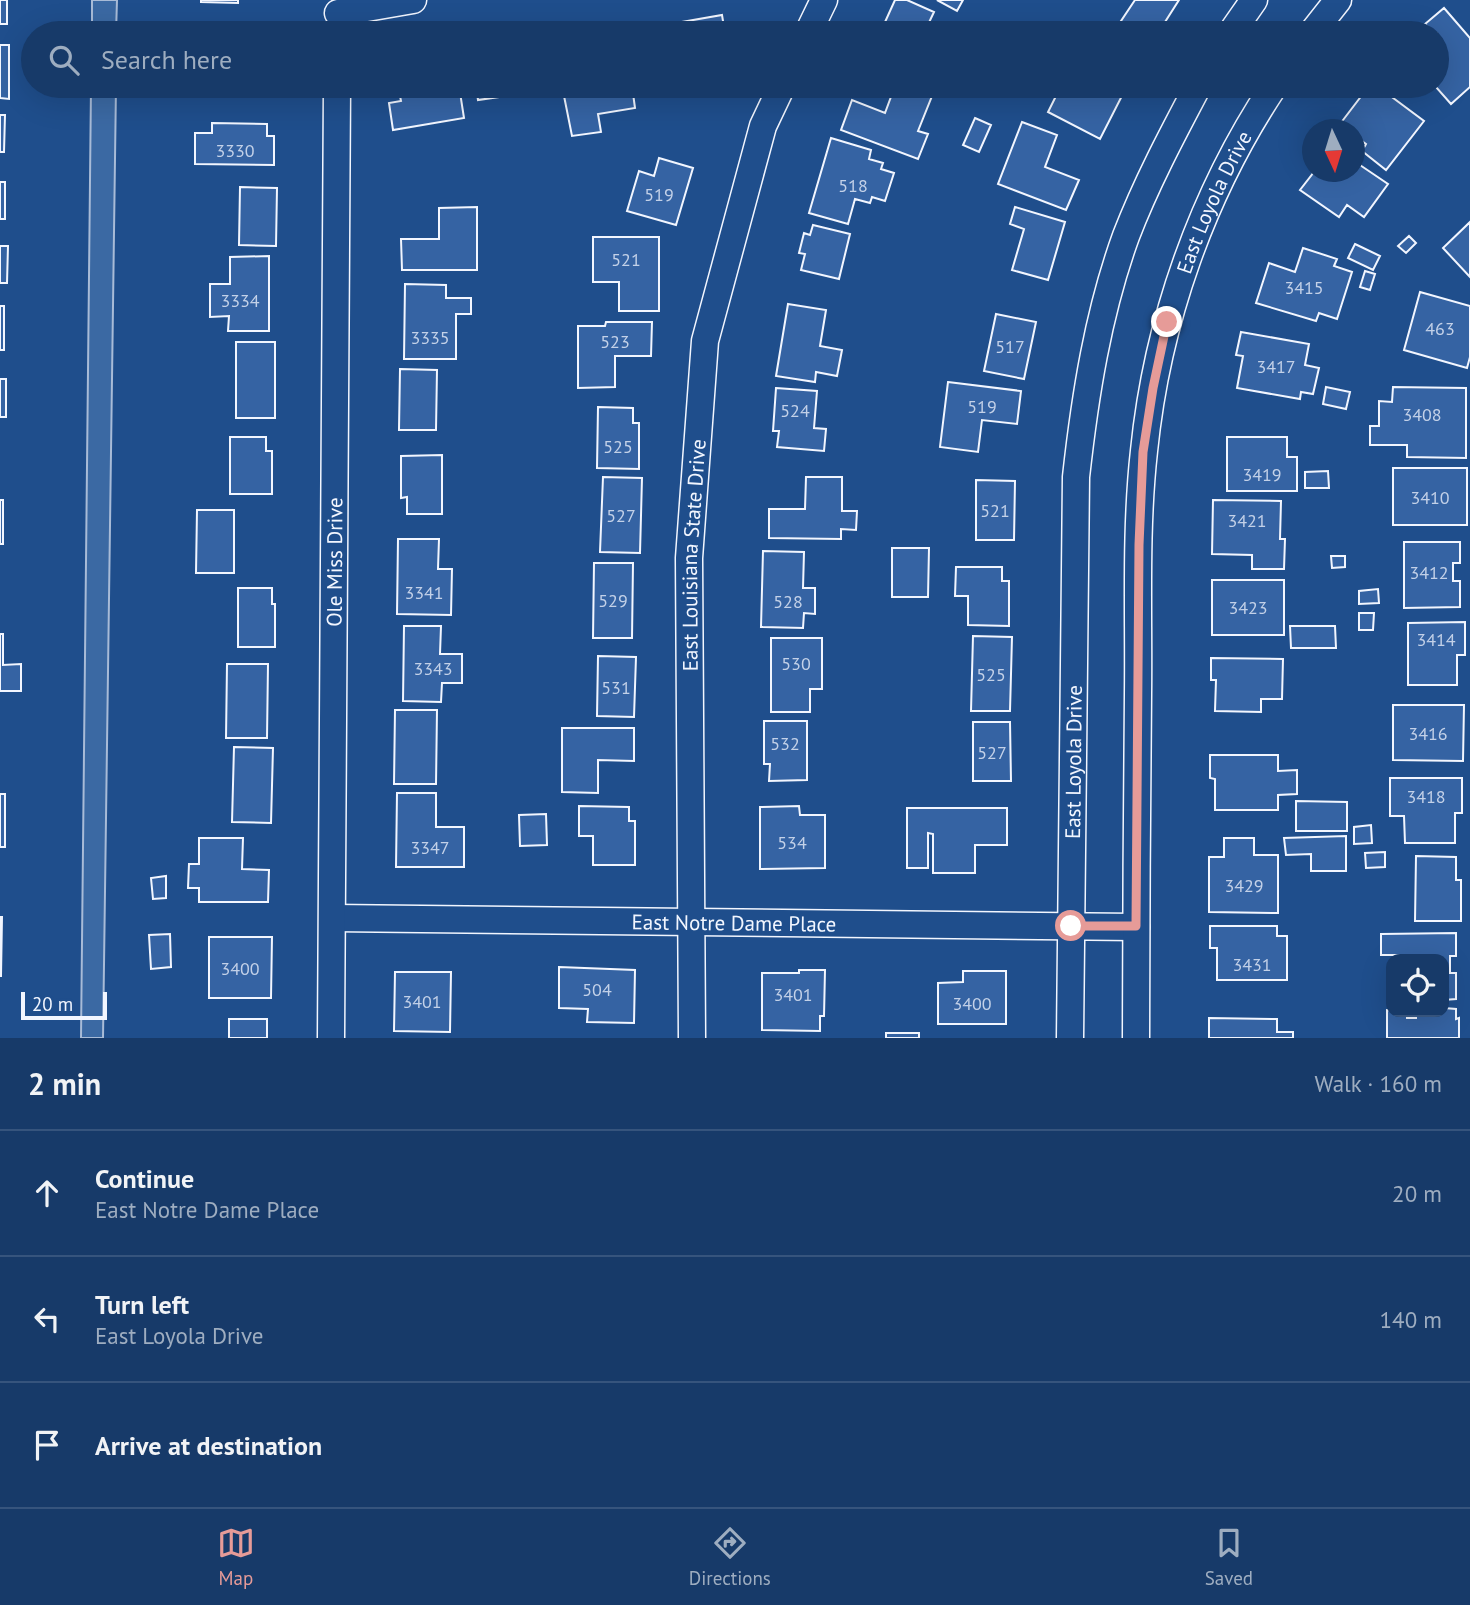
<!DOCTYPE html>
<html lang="en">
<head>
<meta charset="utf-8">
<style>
	:root { --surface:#173a69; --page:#244571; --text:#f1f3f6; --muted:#9eadc0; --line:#36547d; --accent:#e69b98 }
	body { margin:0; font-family:"PT Sans",sans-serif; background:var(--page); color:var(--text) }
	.controls { position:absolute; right:21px; bottom:21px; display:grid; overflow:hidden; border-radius:14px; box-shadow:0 7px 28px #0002 }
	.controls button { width:63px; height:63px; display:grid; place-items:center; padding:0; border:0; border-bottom:2px solid var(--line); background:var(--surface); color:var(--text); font:35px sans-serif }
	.compass { position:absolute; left:1302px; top:119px; width:63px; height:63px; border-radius:50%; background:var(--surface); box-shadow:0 7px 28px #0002; rotate:176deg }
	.scale { position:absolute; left:21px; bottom:18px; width:86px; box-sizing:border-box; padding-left:7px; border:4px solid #f2f6ff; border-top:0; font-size:19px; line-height:24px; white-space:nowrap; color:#f2f6ff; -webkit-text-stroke:5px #1f4e8c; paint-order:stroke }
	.stop { position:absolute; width:21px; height:21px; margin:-16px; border:5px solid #e69b98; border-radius:50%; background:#fff }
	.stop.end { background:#e69b98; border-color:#fff; box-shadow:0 2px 7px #0008 }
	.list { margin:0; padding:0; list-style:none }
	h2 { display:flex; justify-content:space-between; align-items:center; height:91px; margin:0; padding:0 28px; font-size:30px }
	h2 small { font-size:23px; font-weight:400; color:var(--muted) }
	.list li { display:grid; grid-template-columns:46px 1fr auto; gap:21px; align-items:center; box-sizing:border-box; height:126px; padding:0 28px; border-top:2px solid var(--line) }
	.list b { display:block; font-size:26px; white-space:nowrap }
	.list p { margin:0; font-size:23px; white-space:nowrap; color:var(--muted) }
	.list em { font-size:23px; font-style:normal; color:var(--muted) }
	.icon { flex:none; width:38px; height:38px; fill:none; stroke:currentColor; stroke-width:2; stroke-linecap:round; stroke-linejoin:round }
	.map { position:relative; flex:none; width:1470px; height:1038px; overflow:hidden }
	.search { position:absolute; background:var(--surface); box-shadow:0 7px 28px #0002; left:21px; right:21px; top:21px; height:77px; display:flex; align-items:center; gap:18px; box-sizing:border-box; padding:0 24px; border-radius:38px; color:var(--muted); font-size:26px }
	.sheet { height:469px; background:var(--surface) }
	nav { display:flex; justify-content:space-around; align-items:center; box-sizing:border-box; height:98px; border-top:2px solid var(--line); background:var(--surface); font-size:19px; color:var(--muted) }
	nav a { display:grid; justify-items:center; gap:4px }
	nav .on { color:var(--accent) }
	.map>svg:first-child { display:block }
	.water { fill:#3b69a3; stroke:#a8bbd7; stroke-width:2 }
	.building { fill:#3563a3; stroke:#f2f6ff; stroke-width:2 }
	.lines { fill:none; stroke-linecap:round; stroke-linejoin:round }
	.street-casing { stroke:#f2f6ff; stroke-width:29 }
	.street { stroke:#1f4e8c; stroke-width:26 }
	.route { stroke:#e69b98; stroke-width:9 }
	.labels { text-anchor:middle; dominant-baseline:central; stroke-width:5; stroke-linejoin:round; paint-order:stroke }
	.number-label { font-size:18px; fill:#c3d1e8 }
	.street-label { font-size:21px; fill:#f2f6ff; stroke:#1f4e8c }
</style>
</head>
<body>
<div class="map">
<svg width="1470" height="1038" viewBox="0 0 1470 1038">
	<rect width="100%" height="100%" fill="#1f4e8c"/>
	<path class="water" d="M 92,0 L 117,0 L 116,33 L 92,33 Z
		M 91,86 L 116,86 L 103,1038 L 81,1038 Z"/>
	<path class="building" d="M 0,0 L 7,0 L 7,24 L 0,24 Z
		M 201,0 L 238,0 L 238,3 L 201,2 Z
		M 895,0 L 907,0 L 934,12 L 924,33 L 880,33 Z
		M 937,0 L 963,0 L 957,11 Z
		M 1135,0 L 1179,0 L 1158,33 L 1127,33 L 1117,27 Z
		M 1444,8 L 1470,38 L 1470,87 L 1451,104 L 1435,86 L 1437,33 L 1425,33 L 1430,29 L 1425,24 Z
		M 722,15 L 725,33 L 648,33 L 647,28 Z
		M 236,24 L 269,24 L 269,33 L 235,33 Z
		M 0,45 L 9,45 L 9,99 L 0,98 Z
		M 398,86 L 459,86 L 464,118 L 393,130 L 389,103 L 401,101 Z
		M 476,86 L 553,86 L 554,89 L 478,100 Z
		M 562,86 L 632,86 L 635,108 L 598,114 L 601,132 L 572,136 Z
		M 895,86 L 905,86 L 932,96 L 918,131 L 928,134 L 918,159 L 841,130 L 852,100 L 885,113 Z
		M 1061,86 L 1127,86 L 1100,139 L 1048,112 Z
		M 1369,86 L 1377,86 L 1424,121 L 1386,170 L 1362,151 L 1366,144 L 1354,135 L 1354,130 L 1347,130 L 1340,124 Z
		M 0,115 L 5,115 L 4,152 L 0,152 Z
		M 975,118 L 991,125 L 979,152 L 963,145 Z
		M 1022,122 L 1057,135 L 1045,167 L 1079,180 L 1066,210 L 998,184 Z
		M 212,123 L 267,124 L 267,136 L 274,136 L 274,165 L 195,164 L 195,133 L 212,133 Z
		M 831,138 L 871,150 L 869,159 L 883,163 L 881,169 L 894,173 L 885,201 L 872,197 L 870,203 L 855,199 L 848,224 L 809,213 Z
		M 659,158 L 693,168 L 676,225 L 627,211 L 639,171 L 654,176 Z
		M 1354,161 L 1388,184 L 1364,217 L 1347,205 L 1339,217 L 1300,190 L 1314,172 L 1354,172 Z
		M 0,182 L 5,182 L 5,219 L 0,219 Z
		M 240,187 L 277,188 L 276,246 L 239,245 Z
		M 477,207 L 477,270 L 402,270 L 401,239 L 439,239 L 439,208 Z
		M 1015,207 L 1065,222 L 1048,280 L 1012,270 L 1024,229 L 1010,224 Z
		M 1470,222 L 1470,277 L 1443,248 Z
		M 813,225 L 850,234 L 839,279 L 801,270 L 805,254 L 799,253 L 804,233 L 810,235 Z
		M 1409,236 L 1416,243 L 1406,253 L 1398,246 Z
		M 593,237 L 659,237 L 659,311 L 619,311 L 619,282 L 593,282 Z
		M 1355,244 L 1380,256 L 1373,270 L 1348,258 Z
		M 0,246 L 8,246 L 7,283 L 0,283 Z
		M 1303,248 L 1337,259 L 1334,266 L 1352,272 L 1337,319 L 1319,313 L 1316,321 L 1256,303 L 1269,263 L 1295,272 Z
		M 269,256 L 269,331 L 228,331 L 229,316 L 210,317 L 210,284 L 230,284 L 230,257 Z
		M 1365,271 L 1375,274 L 1370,290 L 1360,287 Z
		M 405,284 L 446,285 L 446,298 L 471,298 L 471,314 L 456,314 L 456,359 L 404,359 Z
		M 1420,292 L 1470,306 L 1470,357 L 1467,368 L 1404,350 Z
		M 788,304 L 826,310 L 820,346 L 842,350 L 837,376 L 816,372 L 815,382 L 776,376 Z
		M 0,306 L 4,306 L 4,350 L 0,350 Z
		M 996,314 L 1036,322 L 1024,379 L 984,371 Z
		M 606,322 L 652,322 L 651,356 L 615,356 L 615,387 L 578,388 L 578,326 L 605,326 Z
		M 1241,332 L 1309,344 L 1305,365 L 1319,368 L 1313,394 L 1301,392 L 1300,399 L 1237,388 L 1243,356 L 1236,355 Z
		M 236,342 L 275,342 L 275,418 L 236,418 Z
		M 400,369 L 437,370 L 436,430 L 399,430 Z
		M 0,379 L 6,379 L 6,417 L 0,417 Z
		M 948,382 L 1021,391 L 1017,424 L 982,420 L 978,452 L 940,447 Z
		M 1326,387 L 1350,392 L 1346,409 L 1323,404 Z
		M 1393,387 L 1466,388 L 1466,458 L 1407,457 L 1407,445 L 1370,445 L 1370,426 L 1379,426 L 1379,401 L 1392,402 Z
		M 776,388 L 817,391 L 814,428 L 826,429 L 824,451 L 777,447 L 779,431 L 773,431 Z
		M 598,407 L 633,408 L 633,423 L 639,423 L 639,469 L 597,468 Z
		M 230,437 L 266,437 L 266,451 L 272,451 L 272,494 L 230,494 Z
		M 1227,437 L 1287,437 L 1287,457 L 1297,457 L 1297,491 L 1227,491 Z
		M 442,455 L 442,514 L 407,514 L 407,497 L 401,498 L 401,456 Z
		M 1393,468 L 1467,468 L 1467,525 L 1393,525 Z
		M 1328,471 L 1329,488 L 1305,488 L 1305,472 Z
		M 603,477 L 642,478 L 640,553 L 600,552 Z
		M 806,477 L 842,477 L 842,511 L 857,511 L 856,530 L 841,529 L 841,539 L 769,538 L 769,509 L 805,509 Z
		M 976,480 L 1015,481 L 1014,540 L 976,540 Z
		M 0,500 L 3,500 L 3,544 L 0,544 Z
		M 1213,500 L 1281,501 L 1280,539 L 1285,539 L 1284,569 L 1252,569 L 1252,555 L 1212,554 Z
		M 197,510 L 234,510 L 234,573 L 196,573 Z
		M 398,539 L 439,539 L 438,569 L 452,569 L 451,615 L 397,614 Z
		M 1404,542 L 1460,542 L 1460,563 L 1453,563 L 1453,581 L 1460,581 L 1460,607 L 1404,608 Z
		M 892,548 L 929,548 L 928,597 L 892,597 Z
		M 763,551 L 804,552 L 803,588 L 815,588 L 815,614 L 804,613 L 803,628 L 761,627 Z
		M 1331,556 L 1345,556 L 1345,567 L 1332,568 Z
		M 594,563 L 633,563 L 632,638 L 593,638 Z
		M 956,567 L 1002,567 L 1002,581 L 1009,581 L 1009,626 L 968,625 L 968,596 L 955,596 Z
		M 1212,580 L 1284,580 L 1284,635 L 1212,635 Z
		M 238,588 L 272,588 L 272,604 L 275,604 L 275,647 L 238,647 Z
		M 1378,589 L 1379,603 L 1359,604 L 1359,591 Z
		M 1359,613 L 1374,613 L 1373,630 L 1359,630 Z
		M 1465,622 L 1465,655 L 1457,655 L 1457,685 L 1408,685 L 1408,623 Z
		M 404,626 L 441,626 L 440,654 L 462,654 L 462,683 L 442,683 L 441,702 L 403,701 Z
		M 1290,626 L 1335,626 L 1336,648 L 1291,648 Z
		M 0,634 L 3,634 L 3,665 L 21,664 L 21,691 L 0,691 Z
		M 973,636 L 1012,637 L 1010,711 L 971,711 Z
		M 771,638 L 822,638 L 822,689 L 810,689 L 810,712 L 771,712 Z
		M 598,656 L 636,657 L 634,717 L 597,716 Z
		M 1211,658 L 1283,659 L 1282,699 L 1261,699 L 1261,712 L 1215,711 L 1216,680 L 1211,680 Z
		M 227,664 L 268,664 L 267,738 L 226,738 Z
		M 1393,705 L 1464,705 L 1463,761 L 1393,760 Z
		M 395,710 L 437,710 L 436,784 L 394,784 Z
		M 764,721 L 807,721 L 807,780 L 769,781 L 770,764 L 764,764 Z
		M 973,722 L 1010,722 L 1011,781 L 973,781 Z
		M 562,728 L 634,728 L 634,761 L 598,760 L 598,793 L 562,792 Z
		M 234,747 L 273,748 L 271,823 L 232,822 Z
		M 1210,755 L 1278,755 L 1278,771 L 1297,770 L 1297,794 L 1278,795 L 1278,810 L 1215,810 L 1215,779 L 1210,778 Z
		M 1390,778 L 1462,778 L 1462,813 L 1455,813 L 1455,843 L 1405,843 L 1404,816 L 1390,816 Z
		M 397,793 L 436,793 L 436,827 L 464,827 L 464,867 L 396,867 Z
		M 0,794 L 5,794 L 5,847 L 0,847 Z
		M 1296,801 L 1347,802 L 1347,831 L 1296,831 Z
		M 579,806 L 629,807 L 629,821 L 635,821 L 635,865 L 593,865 L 593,836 L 579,836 Z
		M 799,806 L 800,815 L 825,815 L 825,868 L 760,869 L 760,807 Z
		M 907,808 L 1007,808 L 1007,845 L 975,845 L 975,873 L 933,873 L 933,834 L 928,833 L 928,868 L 907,868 Z
		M 546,814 L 547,845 L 520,846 L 519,815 Z
		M 1371,825 L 1372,843 L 1354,844 L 1354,827 Z
		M 1346,836 L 1346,871 L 1311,871 L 1311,854 L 1286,855 L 1284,838 Z
		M 199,838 L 243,838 L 242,869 L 269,870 L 268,902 L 199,902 L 199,888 L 188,888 L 189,864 L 199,864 Z
		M 1224,838 L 1254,838 L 1254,855 L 1278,855 L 1278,913 L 1209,912 L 1209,857 L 1224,857 Z
		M 1385,852 L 1385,867 L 1366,868 L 1365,853 Z
		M 1416,856 L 1456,857 L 1456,880 L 1461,880 L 1461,921 L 1415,921 Z
		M 166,876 L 166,898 L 153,899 L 151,878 Z
		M 0,917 L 2,917 L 1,976 L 0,976 Z
		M 1210,926 L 1277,926 L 1277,936 L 1287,936 L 1287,980 L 1217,980 L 1217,948 L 1210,948 Z
		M 1456,933 L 1456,956 L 1450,956 L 1450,973 L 1456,973 L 1456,999 L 1444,1000 L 1444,959 L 1400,959 L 1400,955 L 1381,955 L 1381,934 Z
		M 170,934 L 171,967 L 151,969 L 149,935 Z
		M 209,937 L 272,937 L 271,998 L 209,998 Z
		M 559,967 L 635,970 L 634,1023 L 587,1022 L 588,1009 L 559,1008 Z
		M 799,970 L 825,970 L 824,1016 L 820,1016 L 820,1031 L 762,1030 L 762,973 L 799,973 Z
		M 963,971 L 1006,971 L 1006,1024 L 938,1024 L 938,983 L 963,982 Z
		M 395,972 L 451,972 L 450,1032 L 394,1031 Z
		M 1444,1008 L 1456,1009 L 1456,1019 L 1459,1018 L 1459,1038 L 1387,1038 L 1387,1010 L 1407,1012 L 1407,1018 L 1416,1018 L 1416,1012 L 1444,1012 Z
		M 1209,1018 L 1277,1019 L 1277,1032 L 1293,1032 L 1293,1038 L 1209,1038 Z
		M 229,1019 L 267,1019 L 267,1038 L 229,1038 Z
		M 886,1033 L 919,1033 L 919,1038 L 886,1038 Z"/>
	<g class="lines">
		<g class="street-casing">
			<g id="street">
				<path d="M 338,13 L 413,0"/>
				<path d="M 808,33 L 824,0"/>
				<path d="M 1231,33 L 1254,0"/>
				<path d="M 1312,33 L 1338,0"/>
				<path id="s1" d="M 333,918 L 1136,927"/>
				<path id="s2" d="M 331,1038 L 337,86"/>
				<path id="s3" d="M 692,1038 L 689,558 L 705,341 L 763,126 L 782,86"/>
				<path id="s4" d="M 1070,1038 L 1076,477 C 1085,396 1098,313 1126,236 C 1146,184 1172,135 1198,86"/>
				<path id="s5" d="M 1136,1038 C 1136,923 1137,809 1138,694 C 1139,614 1135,531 1144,451 C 1157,322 1202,194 1274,86"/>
			</g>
		</g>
		<use href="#street" class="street"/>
	</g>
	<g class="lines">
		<path class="route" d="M 1071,926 L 1136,926 L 1139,545 L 1143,452 L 1153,388 L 1167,322"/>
	</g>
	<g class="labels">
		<g class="number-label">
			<text x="235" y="150">3330</text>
			<text x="853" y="185">518</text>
			<text x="659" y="194">519</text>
			<text x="626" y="259">521</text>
			<text x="1304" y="287">3415</text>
			<text x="240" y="300">3334</text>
			<text x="1440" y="328">463</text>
			<text x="430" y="337">3335</text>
			<text x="615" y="341">523</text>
			<text x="1010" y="346">517</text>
			<text x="1276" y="366">3417</text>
			<text x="982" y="406">519</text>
			<text x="795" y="410">524</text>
			<text x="1422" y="414">3408</text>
			<text x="618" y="446">525</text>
			<text x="1262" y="474">3419</text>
			<text x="1430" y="497">3410</text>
			<text x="995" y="510">521</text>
			<text x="621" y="515">527</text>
			<text x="1247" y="520">3421</text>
			<text x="1429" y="572">3412</text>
			<text x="424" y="592">3341</text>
			<text x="613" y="600">529</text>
			<text x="788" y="601">528</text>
			<text x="1248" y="607">3423</text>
			<text x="1436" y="639">3414</text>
			<text x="796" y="663">530</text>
			<text x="433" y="668">3343</text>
			<text x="991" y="674">525</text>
			<text x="616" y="687">531</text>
			<text x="1428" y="733">3416</text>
			<text x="785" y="743">532</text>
			<text x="992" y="752">527</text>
			<text x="1426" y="796">3418</text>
			<text x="792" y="842">534</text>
			<text x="430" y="847">3347</text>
			<text x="1244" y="885">3429</text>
			<text x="1252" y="964">3431</text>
			<text x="240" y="968">3400</text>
			<text x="597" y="989">504</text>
			<text x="793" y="994">3401</text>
			<text x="422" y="1001">3401</text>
			<text x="972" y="1003">3400</text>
		</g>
		<g class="street-label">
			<text stroke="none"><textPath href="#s5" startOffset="847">East Loyola Drive</textPath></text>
			<text stroke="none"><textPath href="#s3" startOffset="483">East Louisiana State Drive</textPath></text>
			<text stroke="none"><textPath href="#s2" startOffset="476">Ole Miss Drive</textPath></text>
			<text stroke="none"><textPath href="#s4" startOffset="276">East Loyola Drive</textPath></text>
			<text stroke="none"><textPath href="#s1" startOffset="401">East Notre Dame Place</textPath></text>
		</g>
	</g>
</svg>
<div class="controls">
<button><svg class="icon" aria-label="locate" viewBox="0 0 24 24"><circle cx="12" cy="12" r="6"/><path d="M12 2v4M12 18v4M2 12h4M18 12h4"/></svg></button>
</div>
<svg class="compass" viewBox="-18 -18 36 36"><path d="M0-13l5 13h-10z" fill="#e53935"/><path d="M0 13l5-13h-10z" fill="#9eadc0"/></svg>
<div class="scale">20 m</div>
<div class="stop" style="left:1071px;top:926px"></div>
<div class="stop end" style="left:1167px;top:322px"></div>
<div class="search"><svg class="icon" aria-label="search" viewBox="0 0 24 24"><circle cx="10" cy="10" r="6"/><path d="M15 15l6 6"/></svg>Search here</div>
</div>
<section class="sheet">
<h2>2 min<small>Walk · 160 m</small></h2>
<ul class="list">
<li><svg class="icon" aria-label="ahead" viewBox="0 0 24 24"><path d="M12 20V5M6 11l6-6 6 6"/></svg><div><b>Continue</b><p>East Notre Dame Place</p></div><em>20 m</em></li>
<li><svg class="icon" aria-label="left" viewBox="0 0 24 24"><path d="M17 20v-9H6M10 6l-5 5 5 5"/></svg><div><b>Turn left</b><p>East Loyola Drive</p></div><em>140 m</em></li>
<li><svg class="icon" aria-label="arrive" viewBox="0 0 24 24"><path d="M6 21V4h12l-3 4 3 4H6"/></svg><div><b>Arrive at destination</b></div></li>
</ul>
</section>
<nav>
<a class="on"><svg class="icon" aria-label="map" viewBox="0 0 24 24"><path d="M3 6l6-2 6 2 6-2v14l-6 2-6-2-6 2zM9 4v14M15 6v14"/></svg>Map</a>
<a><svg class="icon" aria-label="directions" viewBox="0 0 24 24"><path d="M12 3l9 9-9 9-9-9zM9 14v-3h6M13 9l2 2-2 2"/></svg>Directions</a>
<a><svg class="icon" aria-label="saved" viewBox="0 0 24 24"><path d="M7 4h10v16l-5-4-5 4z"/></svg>Saved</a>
</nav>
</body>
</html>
